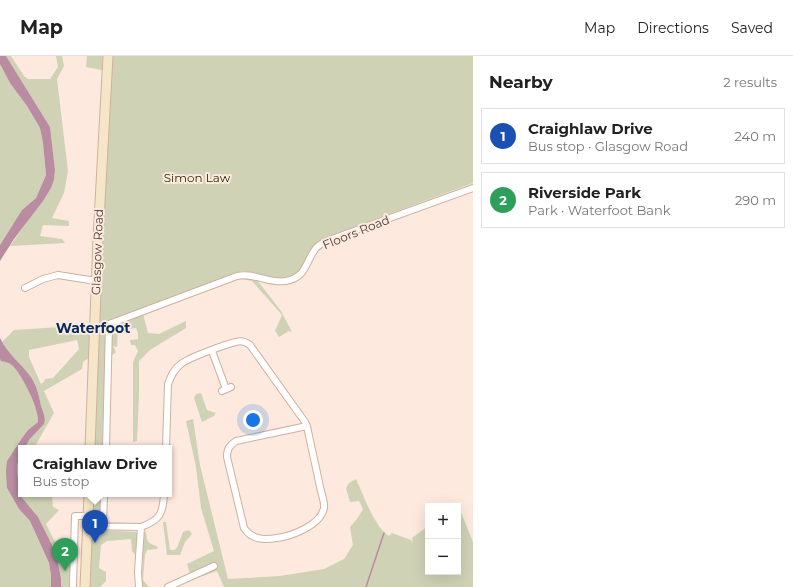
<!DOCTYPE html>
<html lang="en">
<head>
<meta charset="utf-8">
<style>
	:root { --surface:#fff; --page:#f2f2f2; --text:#222; --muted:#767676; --line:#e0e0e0; --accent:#7c3aed }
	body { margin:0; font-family:Montserrat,sans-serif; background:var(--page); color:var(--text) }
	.controls { position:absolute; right:12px; bottom:12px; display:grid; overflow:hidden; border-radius:0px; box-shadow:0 4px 16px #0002 }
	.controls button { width:36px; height:36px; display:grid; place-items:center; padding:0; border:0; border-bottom:1px solid var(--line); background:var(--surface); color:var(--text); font:20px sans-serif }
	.you { position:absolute; left:253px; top:364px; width:14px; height:14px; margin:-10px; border:3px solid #fff; border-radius:50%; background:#1a73e8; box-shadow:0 0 0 6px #1a73e833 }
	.badge { display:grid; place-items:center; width:26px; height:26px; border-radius:50%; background:var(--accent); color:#fff; font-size:13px; font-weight:700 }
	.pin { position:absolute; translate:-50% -33px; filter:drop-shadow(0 1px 2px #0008) }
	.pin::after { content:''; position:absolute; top:21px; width:14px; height:12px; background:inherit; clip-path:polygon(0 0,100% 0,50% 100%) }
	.popup { position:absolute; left:18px; top:389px; width:154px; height:52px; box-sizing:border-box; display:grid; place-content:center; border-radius:0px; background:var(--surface); filter:drop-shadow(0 1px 3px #0005); font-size:13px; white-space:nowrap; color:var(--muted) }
	.popup b { font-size:15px; color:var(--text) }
	.popup::after { content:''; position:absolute; left:50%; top:100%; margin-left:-8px; border:8px solid transparent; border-top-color:var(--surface) }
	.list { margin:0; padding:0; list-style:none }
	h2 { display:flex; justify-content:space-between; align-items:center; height:52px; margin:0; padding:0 16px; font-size:17px }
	h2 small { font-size:13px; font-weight:400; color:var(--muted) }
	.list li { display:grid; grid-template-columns:26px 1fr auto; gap:12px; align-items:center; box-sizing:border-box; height:56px; margin:0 8px 8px; padding:0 8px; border:1px solid var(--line); border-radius:0px }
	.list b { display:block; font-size:15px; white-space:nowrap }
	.list p { margin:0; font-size:13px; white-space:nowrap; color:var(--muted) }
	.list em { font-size:13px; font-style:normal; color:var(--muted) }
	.map { position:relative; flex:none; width:473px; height:531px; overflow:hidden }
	header { display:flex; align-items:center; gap:24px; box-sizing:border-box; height:56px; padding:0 20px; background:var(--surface); border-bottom:1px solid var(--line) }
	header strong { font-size:19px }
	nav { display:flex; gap:22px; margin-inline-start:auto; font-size:14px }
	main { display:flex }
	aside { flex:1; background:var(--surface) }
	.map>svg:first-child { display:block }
	.green { fill:#cfd2b5; fill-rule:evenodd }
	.water { fill:#b98ca1 }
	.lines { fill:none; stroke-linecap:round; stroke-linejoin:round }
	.stream { stroke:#b98ca1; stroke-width:1.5 }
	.street-casing { stroke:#cfb09f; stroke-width:8 }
	.secondary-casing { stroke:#cfb09f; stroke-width:11 }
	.street { stroke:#fff; stroke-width:6 }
	.secondary { stroke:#f6e6c8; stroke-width:9 }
	.labels { text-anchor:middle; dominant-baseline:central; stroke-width:4; stroke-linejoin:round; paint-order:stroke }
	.park-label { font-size:12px; fill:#2d2f0a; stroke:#fde9de }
	.street-label { font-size:12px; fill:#473a33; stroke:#fde9de }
	.quarter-label { font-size:14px; font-weight:bold; fill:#032b5d; stroke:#fde9de }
</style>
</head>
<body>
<header>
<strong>Map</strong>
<nav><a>Map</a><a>Directions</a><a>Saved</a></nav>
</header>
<main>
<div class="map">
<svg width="473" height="531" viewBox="0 0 473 531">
	<rect width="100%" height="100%" fill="#fde9de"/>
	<path class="green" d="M 6,0 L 11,0 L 24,20 L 28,23 L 50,23 L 58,11 L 56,0 L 62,0 L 64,10 L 57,23 L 68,115 L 64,137 L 52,162 L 69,165 L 69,170 L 43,169 L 40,180 L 62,183 L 65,187 L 10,190 L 51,132 L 54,124 L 55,114 L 50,71 Z
		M 87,0 L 103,0 L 102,14 L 86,11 Z
		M 112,0 L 473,0 L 473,127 L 324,182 L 317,186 L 301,214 L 284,223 L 277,223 L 252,216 L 242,215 L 98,269 Z
		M 0,8 L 10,27 L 27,50 L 40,72 L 43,87 L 46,119 L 36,142 L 22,154 L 0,189 Z
		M 255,222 L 257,224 L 281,255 L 292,276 L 289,275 L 279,281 L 275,275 L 282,259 L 252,225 L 241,223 Z
		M 143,258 L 148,277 L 159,278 L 186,265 L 186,272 L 150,294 L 139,305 L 139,340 L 137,385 L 133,386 L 133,306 L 138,295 L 135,289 L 131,289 L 130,284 L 138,283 L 138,277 L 136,272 L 118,275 L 117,291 L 113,290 L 116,296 L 111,300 L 111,271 Z
		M 90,269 L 91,282 L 89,302 L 83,306 L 82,313 L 44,335 L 54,357 L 34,392 L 25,392 L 29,384 L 44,368 C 41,353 40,336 32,322 C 23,309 10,301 2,286 L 14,274 ZM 77,284 L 79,293 L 53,322 L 45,323 L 44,326 L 41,328 L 29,301 L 29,294 Z
		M 106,274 L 102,392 L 93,392 L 98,277 Z
		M 0,303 L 1,305 C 5,306 10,307 13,310 C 24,321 39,352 38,366 L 28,374 L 22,382 L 7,405 L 7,432 L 19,453 L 30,465 L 49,507 L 51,519 L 51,531 L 0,531 Z
		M 201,337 L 207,354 L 216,357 L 214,360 L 202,366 L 194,342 L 196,338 Z
		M 193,363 L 200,409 L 228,523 L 280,520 L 324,513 L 344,503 L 353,489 L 350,471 L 357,463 L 363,453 L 359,445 L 350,446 L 346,432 L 349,427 L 356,423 C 363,438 375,472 389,480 L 392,477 L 411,484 L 413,488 L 412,482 L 428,470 L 428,516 L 458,516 L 458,450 L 456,450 L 458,449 L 473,486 L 473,531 L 224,531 L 217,515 L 192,524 L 187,508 L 214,495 L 201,452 L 196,411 L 186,365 Z
		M 21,400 L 21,438 L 58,439 L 52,440 L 53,451 L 59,454 L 46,468 L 58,492 L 61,507 L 70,508 L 69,531 L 61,531 L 61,522 L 56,497 L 38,461 L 19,438 L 17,409 Z
		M 91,438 L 100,438 L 100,466 L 91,466 Z
		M 163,466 L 166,466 L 170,494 L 174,494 L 177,492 L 183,476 L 189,474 L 192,478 L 185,486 L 180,499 L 167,499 Z
		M 97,474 L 136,476 L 138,479 L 135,499 L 132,495 L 131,483 L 107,485 L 101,489 L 99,512 L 106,516 L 106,525 L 100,531 L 88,531 L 91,484 L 96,483 Z
		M 146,475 C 147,487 147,486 158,491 L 157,493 L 147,494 L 145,499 L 143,524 L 149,531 L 143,531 L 142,529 L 143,480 Z"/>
	<path class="water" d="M 0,0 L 6,0 L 50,71 L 55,114 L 54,124 L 51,132 L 43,145 L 14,183 L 0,205 L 0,189 L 22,154 L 36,142 L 46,119 L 43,87 L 40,72 L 27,50 L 10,27 L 0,8 Z
		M 0,282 C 9,300 20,306 31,321 C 37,330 39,340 41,350 C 43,356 46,362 44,368 L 29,384 L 25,392 L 21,392 L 21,400 L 17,409 L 19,438 L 38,461 L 56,497 L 61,522 L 61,531 L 51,531 L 51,519 L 49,507 L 30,465 L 19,453 L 7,432 L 6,416 L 7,405 L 22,382 L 28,374 L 38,366 C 39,352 23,321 13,310 C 10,307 5,306 1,305 L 0,303 Z"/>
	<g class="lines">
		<path class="stream" d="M 366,531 L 384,477"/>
		<g class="street-casing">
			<path id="street" d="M 25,232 L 43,223 L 58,219 L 96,225
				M 94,272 L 109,268 L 237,220 C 254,216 269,228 286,225 C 307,221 305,206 316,192 C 320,188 324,186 329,184 L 473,132
				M 212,295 L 226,333
				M 222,335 L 231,331
				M 106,392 L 109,268
				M 166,392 L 168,328 C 171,320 174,313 181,308 C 188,302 226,288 236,286 C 241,284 246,286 250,289 L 305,366 L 307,370 C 311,390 316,411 320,431 C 321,437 325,446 324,452 C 321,469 292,480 277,482 C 264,484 252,484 244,472 L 227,401 C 227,393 229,390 236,385 L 307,370
				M 103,469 L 104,438
				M 87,470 L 141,471 C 160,464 163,458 164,438
				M 73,529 L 75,460 L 88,460
				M 139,531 L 138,516 L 141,471
				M 168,531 L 214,510"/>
		</g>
		<g class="secondary-casing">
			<path id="secondary" d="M 90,392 L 98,183 L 108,0
				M 85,531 L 89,438"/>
		</g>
		<use href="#street" class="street"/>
		<use href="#secondary" class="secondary"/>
	</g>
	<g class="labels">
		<g class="park-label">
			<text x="197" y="121">Simon Law</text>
		</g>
		<g class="street-label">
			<text transform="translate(356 176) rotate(-22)">Floors Road</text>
			<text transform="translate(97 196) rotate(-88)">Glasgow Road</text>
		</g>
		<g class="quarter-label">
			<text x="93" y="272">Waterfoot</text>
		</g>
	</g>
</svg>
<div class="controls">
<button>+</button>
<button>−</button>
</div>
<div class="you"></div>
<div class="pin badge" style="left:95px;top:487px;background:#1a4fb4">1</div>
<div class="popup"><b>Craighlaw Drive</b>Bus stop</div>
<div class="pin badge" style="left:65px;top:515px;background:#2e9e5b">2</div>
</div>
<aside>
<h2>Nearby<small>2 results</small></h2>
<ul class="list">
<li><span class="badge" style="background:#1a4fb4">1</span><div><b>Craighlaw Drive</b><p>Bus stop · Glasgow Road</p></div><em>240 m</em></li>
<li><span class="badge" style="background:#2e9e5b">2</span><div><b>Riverside Park</b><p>Park · Waterfoot Bank</p></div><em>290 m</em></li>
</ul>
</aside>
</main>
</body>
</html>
